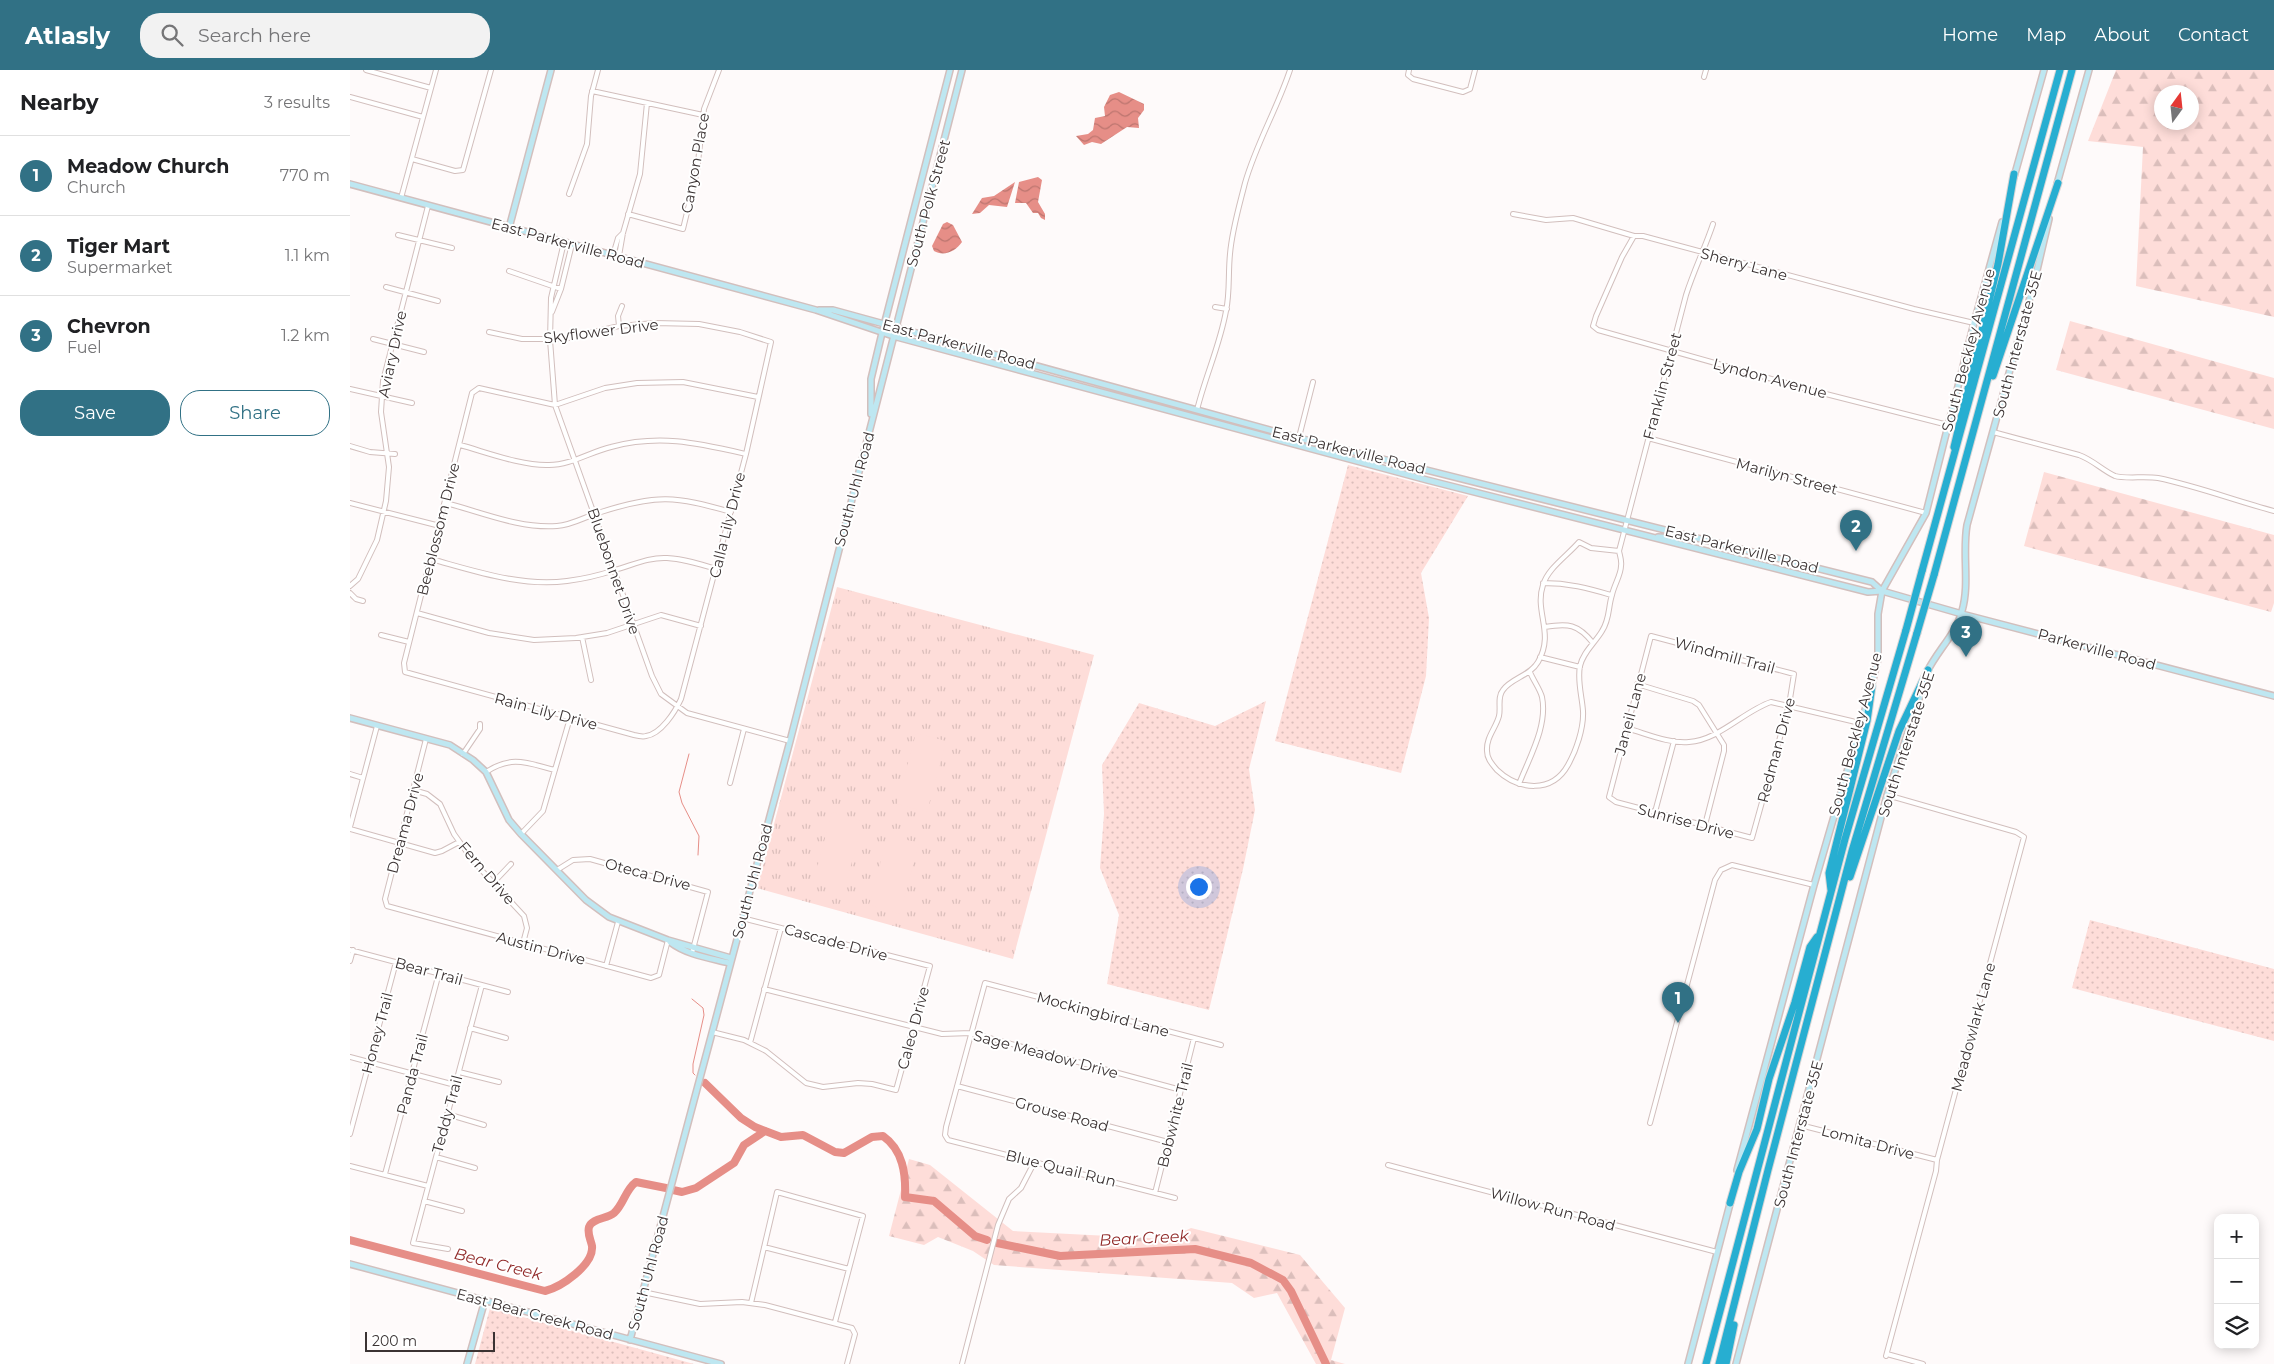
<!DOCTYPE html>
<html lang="en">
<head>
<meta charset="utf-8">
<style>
	:root { --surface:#fff; --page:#f2f2f2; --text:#202124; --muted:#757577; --line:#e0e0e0; --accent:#317185 }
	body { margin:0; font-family:Montserrat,sans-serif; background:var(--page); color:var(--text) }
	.controls { position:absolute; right:15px; bottom:15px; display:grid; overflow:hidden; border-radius:10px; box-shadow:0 2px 12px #0003 }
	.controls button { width:45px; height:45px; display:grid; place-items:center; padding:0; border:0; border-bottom:1px solid var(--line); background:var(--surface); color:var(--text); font:25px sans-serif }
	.compass { position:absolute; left:1804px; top:15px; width:45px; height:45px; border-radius:50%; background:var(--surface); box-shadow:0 2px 12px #0003; rotate:15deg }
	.scale { position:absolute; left:15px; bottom:12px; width:130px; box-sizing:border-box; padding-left:5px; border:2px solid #3b3333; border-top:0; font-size:14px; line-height:18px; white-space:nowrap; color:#3b3333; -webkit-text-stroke:4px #fff; paint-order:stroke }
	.you { position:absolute; left:848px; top:816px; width:18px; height:18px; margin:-12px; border:4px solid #fff; border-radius:50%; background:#1a73e8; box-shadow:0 0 0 8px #1a73e833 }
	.badge { display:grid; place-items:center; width:32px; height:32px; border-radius:50%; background:var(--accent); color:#fff; font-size:16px; font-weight:700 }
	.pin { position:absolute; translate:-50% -41px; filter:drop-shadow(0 1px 2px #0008) }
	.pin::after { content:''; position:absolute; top:26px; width:18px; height:15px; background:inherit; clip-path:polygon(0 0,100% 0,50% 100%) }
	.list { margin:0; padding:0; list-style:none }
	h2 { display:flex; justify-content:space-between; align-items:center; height:65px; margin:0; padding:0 20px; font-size:21px }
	h2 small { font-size:16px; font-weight:400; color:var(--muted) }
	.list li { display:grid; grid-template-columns:32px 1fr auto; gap:15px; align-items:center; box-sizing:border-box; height:80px; padding:0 20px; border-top:1px solid var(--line) }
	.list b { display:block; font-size:19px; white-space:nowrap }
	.list p { margin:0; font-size:16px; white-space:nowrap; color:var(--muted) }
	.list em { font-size:16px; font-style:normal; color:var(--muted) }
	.actions { display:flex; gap:10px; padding:15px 20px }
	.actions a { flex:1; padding:11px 0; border:1px solid var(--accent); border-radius:20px; text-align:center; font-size:18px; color:var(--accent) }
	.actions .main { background:var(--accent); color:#fff }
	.icon { flex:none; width:28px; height:28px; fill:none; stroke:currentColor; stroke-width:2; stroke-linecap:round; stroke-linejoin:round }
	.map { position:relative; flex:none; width:1924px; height:1294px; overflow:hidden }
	header { display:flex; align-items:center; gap:30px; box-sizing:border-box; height:70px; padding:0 25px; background:var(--accent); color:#fff }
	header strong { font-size:24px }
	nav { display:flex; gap:28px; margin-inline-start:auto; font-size:18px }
	.search { width:350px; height:45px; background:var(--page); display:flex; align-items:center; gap:12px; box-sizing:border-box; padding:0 18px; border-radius:20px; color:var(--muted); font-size:19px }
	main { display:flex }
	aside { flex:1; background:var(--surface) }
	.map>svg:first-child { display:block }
	.grass { fill:url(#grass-dots) }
	.forest { fill:url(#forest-firs); fill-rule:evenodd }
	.park { fill:url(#park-tufts) }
	.pitch { fill:#feddd9 }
	.water { fill:url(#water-waves) }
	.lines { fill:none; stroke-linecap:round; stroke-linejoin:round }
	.stream { stroke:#e68e87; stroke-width:1 }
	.river { stroke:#e68e87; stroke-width:8 }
	.street-casing { stroke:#d2bfbd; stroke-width:6 }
	.secondary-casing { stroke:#d2bfbd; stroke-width:8 }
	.highway-casing { stroke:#d8d6d6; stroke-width:9 }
	.street { stroke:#fff; stroke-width:4 }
	.secondary { stroke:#bee7f1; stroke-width:5 }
	.highway { stroke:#27aed1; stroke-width:7 }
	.highway-bridge-casing { stroke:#d8d6d6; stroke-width:9; stroke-linecap:butt }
	.highway-bridge { stroke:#27aed1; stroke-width:7 }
	.labels { text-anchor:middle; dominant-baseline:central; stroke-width:4; stroke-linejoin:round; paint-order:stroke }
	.street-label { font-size:15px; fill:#3b3333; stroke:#fff }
	.water-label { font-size:16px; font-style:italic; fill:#912a29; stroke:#fff }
</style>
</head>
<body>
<header>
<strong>Atlasly</strong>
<div class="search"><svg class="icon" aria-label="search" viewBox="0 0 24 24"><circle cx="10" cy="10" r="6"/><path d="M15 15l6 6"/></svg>Search here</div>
<nav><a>Home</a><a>Map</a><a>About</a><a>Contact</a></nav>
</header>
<main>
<aside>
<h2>Nearby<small>3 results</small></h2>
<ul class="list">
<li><span class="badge">1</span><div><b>Meadow Church</b><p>Church</p></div><em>770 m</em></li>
<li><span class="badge">2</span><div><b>Tiger Mart</b><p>Supermarket</p></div><em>1.1 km</em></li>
<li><span class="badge">3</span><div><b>Chevron</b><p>Fuel</p></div><em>1.2 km</em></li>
</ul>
<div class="actions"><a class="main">Save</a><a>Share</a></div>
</aside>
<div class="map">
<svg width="1924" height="1294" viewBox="0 0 1924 1294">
	<defs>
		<pattern id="grass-dots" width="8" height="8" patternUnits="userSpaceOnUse" patternTransform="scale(1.25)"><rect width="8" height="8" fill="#feddd9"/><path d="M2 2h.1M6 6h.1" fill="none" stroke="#dbbebb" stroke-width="1.8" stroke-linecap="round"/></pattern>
		<pattern id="forest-firs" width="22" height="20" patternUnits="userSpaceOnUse" patternTransform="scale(1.25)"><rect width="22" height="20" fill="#feddd9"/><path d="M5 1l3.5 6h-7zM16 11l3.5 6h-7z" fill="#dbbebb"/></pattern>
		<pattern id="park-tufts" width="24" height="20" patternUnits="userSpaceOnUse" patternTransform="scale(1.25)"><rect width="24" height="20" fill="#feddd9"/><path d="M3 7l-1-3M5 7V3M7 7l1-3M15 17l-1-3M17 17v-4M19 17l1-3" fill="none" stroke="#dbbebb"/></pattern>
		<pattern id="water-waves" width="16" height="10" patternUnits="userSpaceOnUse" patternTransform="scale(1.25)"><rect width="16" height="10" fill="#e68e87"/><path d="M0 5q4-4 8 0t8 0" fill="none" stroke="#bc756f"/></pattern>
	</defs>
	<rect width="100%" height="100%" fill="#fefafa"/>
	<path class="grass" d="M 998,395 L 1118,426 L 1071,503 L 1079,548 L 1076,606 L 1051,703 L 925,671 Z
		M 916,631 L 899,699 L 905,740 L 893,799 L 859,940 L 757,914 L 769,845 L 750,798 L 754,744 L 752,695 L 789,633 L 865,656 Z
		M 1740,850 L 1924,899 L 1924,971 L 1722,918 Z
		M 140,1238 L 344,1294 L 125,1294 Z"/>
	<path class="forest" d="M 1766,0 L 1924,0 L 1924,247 L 1786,216 L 1793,77 L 1738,71 ZM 1842,22 L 1842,52 L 1812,52 L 1812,22 Z
		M 1720,251 L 1924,308 L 1924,359 L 1706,300 Z
		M 1694,402 L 1924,465 L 1924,533 L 1921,542 L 1674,476 Z
		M 559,1089 L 580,1095 L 663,1161 L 818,1169 L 841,1158 L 950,1185 L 995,1238 L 981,1290 L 995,1294 L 966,1294 L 927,1223 L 904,1228 L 882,1213 L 644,1195 L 623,1181 L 588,1167 L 574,1175 L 539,1166 Z"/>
	<path class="park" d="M 487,517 L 744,585 L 663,889 L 407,818 Z"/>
	<path class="pitch" d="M 566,663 L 596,671 L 577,742 L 547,734 Z
		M 482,742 L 513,751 L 494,821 L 463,813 Z
		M 538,765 L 569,773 L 550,844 L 519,835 Z"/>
	<path class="water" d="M 769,22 L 794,34 L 794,40 L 788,48 L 789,58 L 777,57 L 751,74 L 742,72 L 734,75 L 726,66 L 738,64 L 743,60 L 745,48 L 755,46 L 754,37 L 760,25 Z
		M 688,107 L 692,110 L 688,132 L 695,144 L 695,150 L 691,148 L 688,143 L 683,143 L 676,133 L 665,133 L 669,112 Z
		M 665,112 L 657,137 L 639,135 L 630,143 L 622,144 L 632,128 L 644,126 Z
		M 597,152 L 603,155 L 612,172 C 606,181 594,187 584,181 L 582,176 L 593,154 Z"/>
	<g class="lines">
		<path class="stream" d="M 339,684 L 329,722 L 332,733 L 349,766 L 348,785
			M 342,929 L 353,938 L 354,945 L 343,994 L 343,1003 L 345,1005"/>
		<path class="river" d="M 355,1013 L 391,1048 L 405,1057 L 431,1067 L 453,1065 L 485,1082 L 494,1083 L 522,1067 L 533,1066 C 553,1080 556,1104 555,1127 L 584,1131 L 625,1166 L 637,1170
			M 323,1120 L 332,1122 L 346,1118 L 384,1093 L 394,1075 L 415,1061
			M 0,1170 L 195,1221 C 211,1217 244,1195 242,1176 C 241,1170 237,1164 239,1157 C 242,1148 257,1149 264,1143 C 274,1134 275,1120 286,1112 L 316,1118
			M 647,1173 L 710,1186 L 845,1179 L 901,1193 L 933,1210 L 941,1221 L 976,1294"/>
		<g class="street-casing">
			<path id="street" d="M 16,0 L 81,18
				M 1059,0 L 1058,5 L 1063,9 L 1113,22 L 1120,19 L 1125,0
				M 1354,7 L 1356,0
				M 242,21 L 353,45
				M 0,27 L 73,47
				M 62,89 L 105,101 L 113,100 L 141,0
				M 219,124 L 237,74 L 241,26 L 248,0
				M 51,128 L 86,0
				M 278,144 L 333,159 L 347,101 L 354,39 L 369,0
				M 1163,144 L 1196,150 L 1223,148 L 1284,166 L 1293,166 L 1564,239 L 1624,253
				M 48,165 L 102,178
				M 1284,166 L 1272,187 L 1246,246 L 1243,256 L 1248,260 L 1468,322 L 1598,355
				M 214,172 L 201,228 L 200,270 L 205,335 L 302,606 L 311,624 L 337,643 L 440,671
				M 263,185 L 268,168 L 273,163
				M 269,186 L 273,163 L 290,104 L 297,33
				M 159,201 L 211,219
				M 36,217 L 88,231
				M 865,237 L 877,239
				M 202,242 L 211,219 L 222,174
				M 269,256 L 268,246 L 272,236
				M 139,262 L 172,269 L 214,269 L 269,256 L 305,253 L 349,254 L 390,262 L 421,272 L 396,384 L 331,629 C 325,642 311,664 296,666 C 293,667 288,666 284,665 L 55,602 L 54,593 L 122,323 L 129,318 L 205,335 L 255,318 L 287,313 L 333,312 L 408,327
				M 23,269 L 74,282
				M 0,319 L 62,333
				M 847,340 C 855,307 870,275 876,241 C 880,223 878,203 880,184 C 882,160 889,137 895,113 C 906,74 927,39 940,0
				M 1643,362 L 1729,385 C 1743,390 1752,400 1765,406 C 1774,409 1796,406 1808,408 C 1847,416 1886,431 1924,441
				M 1298,368 L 1576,443
				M 110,375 C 136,382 172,396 199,395 C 221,395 240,382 261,377 C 310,364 347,373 396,384
				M 947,375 L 963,312
				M 0,376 L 20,382 L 45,384
				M 0,433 L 90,456
				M 96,433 C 131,442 170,459 207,456 C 223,455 236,446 251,442 C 307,424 325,426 381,442
				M 1229,472 L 1241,478 L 1269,481 C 1270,486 1272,491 1271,496 C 1271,505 1264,515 1262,525 C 1258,537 1260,549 1252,561 C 1245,573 1233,582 1230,596 C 1227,611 1232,626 1233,641 C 1234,658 1226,681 1218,695 C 1202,724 1168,720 1147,700 C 1142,694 1137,689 1137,681 C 1136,667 1146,658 1149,646 C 1151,638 1147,627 1153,620 C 1161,608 1180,606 1188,592 C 1205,563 1184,542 1193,515 C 1198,498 1217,486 1229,472 Z
				M 1269,481 L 1336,225 C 1344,200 1355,178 1363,154
				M 81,489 C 125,501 171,517 217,511 C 233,509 250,505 265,500 C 283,495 299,487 317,488 C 334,489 350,494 366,499
				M 1193,513 C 1218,513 1238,518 1261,525
				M 0,516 L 8,509 L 27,470 L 36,431 L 39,397 L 31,342 L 33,311 L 78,136
				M 0,523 L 6,529 L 13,531
				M 67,543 L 139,563 L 184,570 L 226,568 L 257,563 L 311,545 L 351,556
				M 1195,557 C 1218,553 1228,554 1243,573
				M 31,565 L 59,572
				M 1301,566 L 1444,604 L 1439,635 L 1402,768 L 1266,732 L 1259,727 Z
				M 232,567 L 241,610
				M 1190,587 L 1230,597
				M 1287,614 L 1343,631 L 1349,635 L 1374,675 L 1374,681 L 1355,755
				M 1276,658 C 1295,663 1319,674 1339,672 C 1369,670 1394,641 1421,632 L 1510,653
				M 76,669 L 35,829 L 37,836 L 301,908 L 309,905 L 318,870
				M 113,684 L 130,659 L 130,654
				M 136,702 C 162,685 177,693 205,700
				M 0,704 L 13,708
				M 380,713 L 394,659
				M 1169,714 C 1179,688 1198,656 1192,627 C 1190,619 1183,610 1180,602
				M 63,720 L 77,724 L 90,734 L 104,764 L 124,792 L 174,846 L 177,858 L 173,873
				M 1305,742 L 1324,671
				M 0,757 L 27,656
				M 0,759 L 85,783 L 92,781 L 109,772
				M 171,764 L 193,741 L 220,648
				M 207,800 L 223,790 L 240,789 L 358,822 L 342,883
				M 143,813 L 161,794
				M 0,880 L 158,922
				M 0,891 L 3,880
				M 256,896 L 268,852
				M 414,919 L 592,964 L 621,963 L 831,1020
				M 120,958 L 156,968
				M 362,962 L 394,970 L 416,981 L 456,1013 L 473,1017 L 508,1013 L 522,1014 L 546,1020 L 580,896 L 392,848
				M 400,973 L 431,858
				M 0,987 L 105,1015
				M 109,1002 L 149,1012
				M 607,1016 L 818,1072
				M 97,1044 L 134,1055
				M 1300,1053 L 1365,810 L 1371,800 L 1382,795 L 1464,815
				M 1450,1055 L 1587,1090
				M 0,1064 L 46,892
				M 86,1087 L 125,1098
				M 1038,1095 L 1367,1182
				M 0,1096 L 78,1116
				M 35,1104 L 89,903
				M 805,1123 L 844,968
				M 825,1128 L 598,1070 L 595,1065 L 596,1057 L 635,913 L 871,975
				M 74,1131 L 112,1141
				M 414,1177 L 499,1199
				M 98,1179 L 63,1173 L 132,915
				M 293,1222 L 350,1234 L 392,1232 L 415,1235 L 502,1258 L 505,1264 L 497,1294
				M 401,1233 L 427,1122 L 513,1146 L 485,1252
				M 1537,1284 L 1573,1294
				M 1536,1286 L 1586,1101 L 1587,1090 L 1674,767 L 1666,762 L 1537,725
				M 612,1294 L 648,1155 L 659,1129 L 671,1118 L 685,1091"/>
		</g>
		<g class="secondary-casing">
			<path id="secondary" d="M 1664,107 L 1694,0
				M 0,114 L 466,240 L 543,266 L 1077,410 L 1518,522 L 1532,521 L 1612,544 L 1924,626
				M 1707,114 L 1739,0
				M 159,158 L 201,0
				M 469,240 L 483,240 L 534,254 L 949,368 L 1522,512 L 1532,521
				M 521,344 L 521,309 L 532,263 L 600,0
				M 1308,467 L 1329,468 L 1330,464
				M 1577,602 C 1587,581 1606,564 1612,541 C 1620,513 1612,484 1617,455 L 1684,213 L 1699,149
				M 1521,618 L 1528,589 L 1528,544 L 1532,521 L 1576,443 L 1624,253 L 1652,152
				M 0,648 L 100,675 L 123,690 L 136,702 L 159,750 L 171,764 L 236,830 L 259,847 L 318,870 L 381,888
				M 320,872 C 337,885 360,888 379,893
				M 1387,1100 L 1464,815 L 1517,633
				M 0,1194 L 371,1294
				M 280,1270 L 440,671 L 612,0
				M 117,1294 L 135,1230
				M 1338,1294 L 1381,1130
				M 1386,1294 L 1537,725 L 1572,620"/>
		</g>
		<g class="highway-casing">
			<path id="highway" d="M 1643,306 L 1708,113
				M 1604,377 L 1648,194 L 1664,104
				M 1572,501 L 1710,0
				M 1584,505 L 1722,0
				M 1500,807 L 1549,661 L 1578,600
				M 1481,820 L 1479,803 L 1517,651 L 1522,616
				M 1380,1133 L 1389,1102 L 1407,1059 L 1419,1009 L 1445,932 L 1460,877 L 1467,867
				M 1356,1294 L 1495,769 L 1556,560
				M 1369,1294 L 1418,1100 L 1502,781 L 1567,563
				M 1376,1294 L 1384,1255"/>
		</g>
		<use href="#street" class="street"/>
		<use href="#secondary" class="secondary"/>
		<use href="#highway" class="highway"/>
		<g class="highway-bridge-casing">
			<path id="highway-bridge" d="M 1556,560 L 1572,501
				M 1567,563 L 1584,505"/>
		</g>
		<use href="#highway-bridge" class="highway-bridge"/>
	</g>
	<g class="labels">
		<g class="street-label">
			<text transform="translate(345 93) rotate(-80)">Canyon Place</text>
			<text transform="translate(578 133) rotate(-75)">South Polk Street</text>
			<text transform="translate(218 173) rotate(15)">East Parkerville Road</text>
			<text transform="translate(1394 194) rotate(15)">Sherry Lane</text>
			<text transform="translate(251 261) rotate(-7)">Skyflower Drive</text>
			<text transform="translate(609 274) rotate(15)">East Parkerville Road</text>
			<text transform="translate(1667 274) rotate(-75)">South Interstate 35E</text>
			<text transform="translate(1618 280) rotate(-75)">South Beckley Avenue</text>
			<text transform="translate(42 284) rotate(-78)">Aviary Drive</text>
			<text transform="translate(1420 308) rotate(15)">Lyndon Avenue</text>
			<text transform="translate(1312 316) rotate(-75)">Franklin Street</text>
			<text transform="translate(999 380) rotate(14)">East Parkerville Road</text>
			<text transform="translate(1437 406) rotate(15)">Marilyn Street</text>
			<text transform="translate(504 419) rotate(-75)">South Uhl Road</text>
			<text transform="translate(377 455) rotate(-76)">Calla Lily Drive</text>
			<text transform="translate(88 459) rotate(-76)">Beeblossom Drive</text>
			<text transform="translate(1392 479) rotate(14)">East Parkerville Road</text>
			<text transform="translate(264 501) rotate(71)">Bluebonnet Drive</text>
			<text transform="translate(1747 579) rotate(15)">Parkerville Road</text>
			<text transform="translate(1375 585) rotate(15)">Windmill Trail</text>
			<text transform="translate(196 641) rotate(15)">Rain Lily Drive</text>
			<text transform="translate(1280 644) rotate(-75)">Janeil Lane</text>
			<text transform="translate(1505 664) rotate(-75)">South Beckley Avenue</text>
			<text transform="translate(1556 674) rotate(-72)">South Interstate 35E</text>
			<text transform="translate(1426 680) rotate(-75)">Redman Drive</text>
			<text transform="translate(1336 751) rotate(15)">Sunrise Drive</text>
			<text transform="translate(55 753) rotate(-75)">Dreama Drive</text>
			<text transform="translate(137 803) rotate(49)">Fern Drive</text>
			<text transform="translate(298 804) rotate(15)">Oteca Drive</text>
			<text transform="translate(402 811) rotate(-75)">South Uhl Road</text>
			<text transform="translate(486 872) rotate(15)">Cascade Drive</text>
			<text transform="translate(191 878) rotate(15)">Austin Drive</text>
			<text transform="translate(79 901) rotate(15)">Bear Trail</text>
			<text transform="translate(753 944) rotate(15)">Mockingbird Lane</text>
			<text transform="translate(1623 957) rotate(-75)">Meadowlark Lane</text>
			<text transform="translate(563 958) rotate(-75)">Caleo Drive</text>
			<text transform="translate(27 963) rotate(-75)">Honey Trail</text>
			<text transform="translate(696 984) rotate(15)">Sage Meadow Drive</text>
			<text transform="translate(62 1004) rotate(-75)">Panda Trail</text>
			<text transform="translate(97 1044) rotate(-75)">Teddy Trail</text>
			<text transform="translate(712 1044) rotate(15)">Grouse Road</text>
			<text transform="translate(825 1045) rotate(-76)">Bobwhite Trail</text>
			<text transform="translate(1448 1064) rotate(-75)">South Interstate 35E</text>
			<text transform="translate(1518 1072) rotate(15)">Lomita Drive</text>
			<text transform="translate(711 1098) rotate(14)">Blue Quail Run</text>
			<text transform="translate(1203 1139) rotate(15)">Willow Run Road</text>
			<text transform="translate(298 1203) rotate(-75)">South Uhl Road</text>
			<text transform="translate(185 1244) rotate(15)">East Bear Creek Road</text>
		</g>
		<g class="water-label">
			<text transform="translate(794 1168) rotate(-3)">Bear Creek</text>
			<text transform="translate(148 1194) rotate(14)">Bear Creek</text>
		</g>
	</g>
</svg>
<div class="controls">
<button>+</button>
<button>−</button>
<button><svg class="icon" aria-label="layers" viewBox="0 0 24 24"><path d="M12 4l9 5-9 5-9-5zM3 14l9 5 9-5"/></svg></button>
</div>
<svg class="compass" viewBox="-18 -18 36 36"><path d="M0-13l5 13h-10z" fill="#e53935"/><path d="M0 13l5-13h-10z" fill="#757577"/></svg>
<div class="scale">200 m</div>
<div class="you"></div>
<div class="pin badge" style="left:1328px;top:953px">1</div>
<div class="pin badge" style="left:1506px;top:481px">2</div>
<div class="pin badge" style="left:1616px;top:587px">3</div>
</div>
</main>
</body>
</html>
